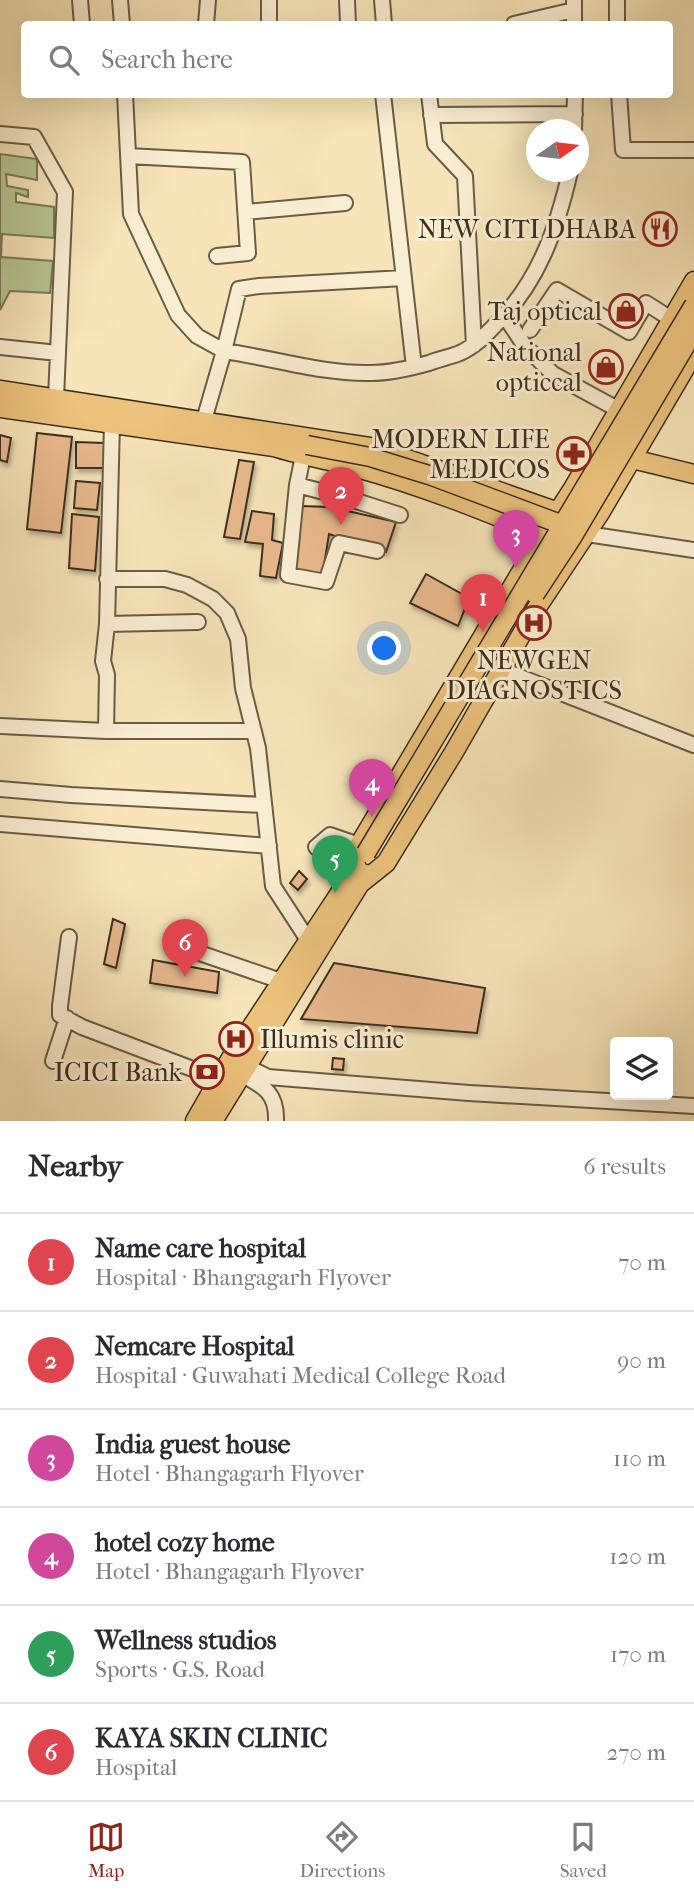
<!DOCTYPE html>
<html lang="en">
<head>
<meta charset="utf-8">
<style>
	:root { --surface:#fff; --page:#f2f2f3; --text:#2b2b33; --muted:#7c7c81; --line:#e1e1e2; --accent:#8f2418 }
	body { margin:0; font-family:"IM FELL French Canon",serif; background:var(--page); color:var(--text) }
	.controls { position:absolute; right:21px; bottom:21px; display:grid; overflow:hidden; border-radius:7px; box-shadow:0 7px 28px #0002 }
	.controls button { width:63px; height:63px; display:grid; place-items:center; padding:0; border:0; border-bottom:2px solid var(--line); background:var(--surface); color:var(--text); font:35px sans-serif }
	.compass { position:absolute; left:526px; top:119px; width:63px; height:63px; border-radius:50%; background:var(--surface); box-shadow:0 7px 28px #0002; rotate:76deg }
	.you { position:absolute; left:385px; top:649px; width:24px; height:24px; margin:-18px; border:5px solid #fff; border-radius:50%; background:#1a73e8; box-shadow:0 0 0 10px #1a73e833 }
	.badge { display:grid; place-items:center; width:46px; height:46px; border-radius:50%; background:var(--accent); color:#fff; font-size:23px; font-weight:700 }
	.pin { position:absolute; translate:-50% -58px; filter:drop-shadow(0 2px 4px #0008) }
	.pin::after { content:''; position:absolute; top:37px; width:24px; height:21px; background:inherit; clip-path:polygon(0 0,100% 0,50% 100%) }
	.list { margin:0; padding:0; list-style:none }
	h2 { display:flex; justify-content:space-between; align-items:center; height:91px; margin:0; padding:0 28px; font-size:30px }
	h2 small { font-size:23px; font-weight:400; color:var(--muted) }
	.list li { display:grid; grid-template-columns:46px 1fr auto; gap:21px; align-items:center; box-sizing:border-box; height:98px; padding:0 28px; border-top:2px solid var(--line) }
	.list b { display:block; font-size:26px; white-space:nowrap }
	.list p { margin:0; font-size:23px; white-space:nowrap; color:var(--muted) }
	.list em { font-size:23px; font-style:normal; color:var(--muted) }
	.icon { flex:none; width:38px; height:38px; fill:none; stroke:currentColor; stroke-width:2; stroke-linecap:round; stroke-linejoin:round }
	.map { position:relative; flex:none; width:694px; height:1121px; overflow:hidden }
	.search { position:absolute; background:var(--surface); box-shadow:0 7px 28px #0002; left:21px; right:21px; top:21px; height:77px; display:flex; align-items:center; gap:18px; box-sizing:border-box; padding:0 24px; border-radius:7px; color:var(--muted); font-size:26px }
	.sheet { height:679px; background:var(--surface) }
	nav { display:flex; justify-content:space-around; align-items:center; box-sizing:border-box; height:98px; border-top:2px solid var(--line); background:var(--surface); font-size:19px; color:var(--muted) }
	nav a { display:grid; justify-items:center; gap:4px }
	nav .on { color:var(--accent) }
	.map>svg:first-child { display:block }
	.green { fill:#b7c693; stroke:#797a5a; stroke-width:2 }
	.building { fill:#e9b98d; stroke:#3b2e20; stroke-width:2; filter:url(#shadow) }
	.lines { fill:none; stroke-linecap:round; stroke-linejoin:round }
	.minor-casing { stroke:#6a5c46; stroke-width:18 }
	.major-casing { stroke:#3b2e20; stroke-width:21 }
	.minor { stroke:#faeed2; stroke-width:14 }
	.major { stroke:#ecc27c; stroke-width:18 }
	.major-bridge-casing { stroke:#3b2e20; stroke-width:21; stroke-linecap:butt }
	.major-bridge { stroke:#ecc27c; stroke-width:18 }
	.labels { text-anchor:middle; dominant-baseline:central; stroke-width:6; stroke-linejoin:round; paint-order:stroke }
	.poi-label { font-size:26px; fill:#3b2e20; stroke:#faeed2; text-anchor:end }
</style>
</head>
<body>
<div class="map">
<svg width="694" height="1121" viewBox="0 0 694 1121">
	<defs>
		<filter id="shadow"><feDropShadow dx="2" dy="4" stdDeviation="2" flood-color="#0004"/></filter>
	</defs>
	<rect width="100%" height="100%" fill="#f7e5b9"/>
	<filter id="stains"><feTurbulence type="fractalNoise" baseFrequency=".00286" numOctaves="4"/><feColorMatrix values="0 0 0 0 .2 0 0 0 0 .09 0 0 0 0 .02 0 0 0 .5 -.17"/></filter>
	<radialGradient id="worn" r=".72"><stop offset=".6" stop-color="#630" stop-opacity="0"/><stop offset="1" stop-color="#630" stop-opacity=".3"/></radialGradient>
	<path class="green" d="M 0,154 L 37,159 L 37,180 L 6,174 L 7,186 L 28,190 L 28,197 L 16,193 L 16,202 L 54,207 L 54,238 L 2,234 L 1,257 L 53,261 L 50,293 L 10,291 L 0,310 Z"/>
	<path class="building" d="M 37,433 L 72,437 L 61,533 L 27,529 Z
		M 0,435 L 11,438 L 7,462 L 0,460 Z
		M 76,442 L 104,443 L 104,468 L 76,468 Z
		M 239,460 L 254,462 L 240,539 L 224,537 Z
		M 76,481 L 100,483 L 97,510 L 74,508 Z
		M 301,506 L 330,507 L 396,522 L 386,552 L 329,534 L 322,578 L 294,572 Z
		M 252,511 L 274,514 L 272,540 L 283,543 L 276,578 L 260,576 L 263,544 L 245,542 Z
		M 72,514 L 99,517 L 95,571 L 69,568 Z
		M 426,574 L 469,598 L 458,626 L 410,603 Z
		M 299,871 L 307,879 L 298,890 L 290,883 Z
		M 113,919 L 125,924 L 116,968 L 104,964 Z
		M 153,960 L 219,972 L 217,993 L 150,983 Z
		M 334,963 L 485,988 L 477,1033 L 301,1019 Z
		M 333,1058 L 344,1059 L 343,1070 L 332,1069 Z"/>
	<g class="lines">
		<g class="minor-casing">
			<path id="minor" d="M 80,0 L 82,24
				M 120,0 L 122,24
				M 269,0 L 269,24
				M 347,0 L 348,24
				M 382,0 L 384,24
				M 574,0 L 574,24
				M 617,0 L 617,24
				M 206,24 L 208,0
				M 514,24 L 574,10
				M 125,94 L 131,214 L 178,315 L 197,336 L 224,351 L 204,420
				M 383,94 L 414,367
				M 429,94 L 435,144 L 465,176 L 474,345
				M 619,94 L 623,150 L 694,150
				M 431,115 L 575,114
				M 574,130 L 575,94
				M 0,134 L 34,137 L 65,192 L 56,398
				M 128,156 L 242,162 L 248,253 L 217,256
				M 246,212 L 345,203
				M 404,278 L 259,286 L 239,289 L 224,351 C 273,358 321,374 371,373 C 391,373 411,368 429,363 C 439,359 450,357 460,353 C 475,346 486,335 497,323 C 539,281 557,228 570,172
				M 505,316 L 524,345 L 553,374 L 619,410
				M 530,330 L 557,290 L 629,332 L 646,303 L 671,319
				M 0,347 L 58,353
				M 303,456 L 297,485 L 288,575 L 326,582 L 339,543 L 377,551
				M 354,467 L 347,498 L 400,515
				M 297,485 L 347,498
				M 587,534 L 694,550
				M 107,579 L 165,579 L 187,585 L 213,599 L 227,613 L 238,639 L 243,688 L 258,748 L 273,886 L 308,940
				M 107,624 L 198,622
				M 502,670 L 694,745
				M 0,726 L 106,731 L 254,731
				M 106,731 L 107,675 L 103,661 L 107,624 L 112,423
				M 0,789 L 71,795 L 263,805
				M 0,824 L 269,846
				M 351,876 L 316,847 L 330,835 L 359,845
				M 69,937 L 60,1006 L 60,1015 L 82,1027 L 219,1079
				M 182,947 L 281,981
				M 53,1061 L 67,1018
				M 238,1062 L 268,1077 L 469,1093 L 694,1106
				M 243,1075 C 265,1087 277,1094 276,1121"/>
		</g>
		<g class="major-casing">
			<path id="major" d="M 0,390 L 376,448 L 558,512
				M 0,408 L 274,447 C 302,456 330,460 357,468 C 420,485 482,510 543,535
				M 620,456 L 694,474
				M 351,876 L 359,845 L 543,535 L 572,490 L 694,281
				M 361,883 L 386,863 L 454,752 L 536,609 L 600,513 L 694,353
				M 195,1121 L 231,1058 L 357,867
				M 213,1121 L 366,874"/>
		</g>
		<use href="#minor" class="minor"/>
		<use href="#major" class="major"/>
		<g class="major-bridge-casing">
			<path id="major-bridge" d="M 307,445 L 370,457 L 432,476 L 563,525
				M 535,594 L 573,536 L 694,331
				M 366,853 L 694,305"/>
		</g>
		<use href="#major-bridge" class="major-bridge"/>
	</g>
	<defs>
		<g id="restaurant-ring" transform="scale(1.75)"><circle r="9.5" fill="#faeed2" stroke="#8f2418" stroke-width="1.5"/><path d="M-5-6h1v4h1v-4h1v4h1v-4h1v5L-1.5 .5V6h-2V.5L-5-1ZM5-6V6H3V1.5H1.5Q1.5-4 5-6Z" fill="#8f2418"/></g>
		<g id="shop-ring" transform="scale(1.75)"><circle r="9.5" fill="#faeed2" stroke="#8f2418" stroke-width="1.5"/><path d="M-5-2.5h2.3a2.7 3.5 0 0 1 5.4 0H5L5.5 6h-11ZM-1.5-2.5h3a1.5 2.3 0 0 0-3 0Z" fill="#8f2418"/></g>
		<g id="pharmacy-ring" transform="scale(1.75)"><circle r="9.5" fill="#faeed2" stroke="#8f2418" stroke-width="1.5"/><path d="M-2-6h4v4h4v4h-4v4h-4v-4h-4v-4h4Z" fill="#8f2418"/></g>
		<g id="hospital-ring" transform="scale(1.75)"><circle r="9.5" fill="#faeed2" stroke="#8f2418" stroke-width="1.5"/><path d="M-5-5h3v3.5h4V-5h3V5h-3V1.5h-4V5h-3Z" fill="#8f2418"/></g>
		<g id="bank-ring" transform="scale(1.75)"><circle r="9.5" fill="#faeed2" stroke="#8f2418" stroke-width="1.5"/><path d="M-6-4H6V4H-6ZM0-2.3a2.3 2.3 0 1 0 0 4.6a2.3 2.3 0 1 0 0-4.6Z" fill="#8f2418"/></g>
	</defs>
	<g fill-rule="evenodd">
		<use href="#restaurant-ring" x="660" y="229"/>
		<use href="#shop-ring" x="626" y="311"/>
		<use href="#shop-ring" x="606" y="367"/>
		<use href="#pharmacy-ring" x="574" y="454"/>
		<use href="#hospital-ring" x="534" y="623"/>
		<use href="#hospital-ring" x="236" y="1039"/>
		<use href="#bank-ring" x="207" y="1072"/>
	</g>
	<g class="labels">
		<g class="poi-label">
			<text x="636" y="229">NEW CITI DHABA</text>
			<text x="602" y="311">Taj optical</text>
			<text x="582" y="352">National<tspan x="582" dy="30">opticcal</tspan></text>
			<text x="550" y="439">MODERN LIFE<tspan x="550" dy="30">MEDICOS</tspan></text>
			<text x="534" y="660" text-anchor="middle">NEWGEN<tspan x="534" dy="30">DIAGNOSTICS</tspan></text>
			<text x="260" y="1039" text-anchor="start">Illumis clinic</text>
			<text x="182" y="1072">ICICI Bank</text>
		</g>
	</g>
	<rect width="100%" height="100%" filter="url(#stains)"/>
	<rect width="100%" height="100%" fill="url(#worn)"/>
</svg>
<div class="controls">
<button><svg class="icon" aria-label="layers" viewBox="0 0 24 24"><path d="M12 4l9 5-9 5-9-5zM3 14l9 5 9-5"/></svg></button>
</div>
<svg class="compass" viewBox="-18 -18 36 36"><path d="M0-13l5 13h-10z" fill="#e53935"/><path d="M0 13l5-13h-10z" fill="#7c7c81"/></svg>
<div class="you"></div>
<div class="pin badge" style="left:483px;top:632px;background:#e0444e">1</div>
<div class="pin badge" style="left:341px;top:525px;background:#e0444e">2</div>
<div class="pin badge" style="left:516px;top:568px;background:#d1479c">3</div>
<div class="pin badge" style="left:372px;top:817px;background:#d1479c">4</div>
<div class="pin badge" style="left:335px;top:893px;background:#2e9e5b">5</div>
<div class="pin badge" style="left:185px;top:977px;background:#e0444e">6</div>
<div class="search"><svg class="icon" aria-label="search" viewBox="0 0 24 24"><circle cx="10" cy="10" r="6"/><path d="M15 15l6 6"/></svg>Search here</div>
</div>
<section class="sheet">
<h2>Nearby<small>6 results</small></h2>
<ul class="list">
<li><span class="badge" style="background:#e0444e">1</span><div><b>Name care hospital</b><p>Hospital · Bhangagarh Flyover</p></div><em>70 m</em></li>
<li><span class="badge" style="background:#e0444e">2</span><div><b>Nemcare Hospital</b><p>Hospital · Guwahati Medical College Road</p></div><em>90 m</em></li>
<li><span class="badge" style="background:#d1479c">3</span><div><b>India guest house</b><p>Hotel · Bhangagarh Flyover</p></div><em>110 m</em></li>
<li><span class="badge" style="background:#d1479c">4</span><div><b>hotel cozy home</b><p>Hotel · Bhangagarh Flyover</p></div><em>120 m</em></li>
<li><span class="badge" style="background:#2e9e5b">5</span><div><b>Wellness studios</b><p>Sports · G.S. Road</p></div><em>170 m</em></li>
<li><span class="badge" style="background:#e0444e">6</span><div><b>KAYA SKIN CLINIC</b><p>Hospital</p></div><em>270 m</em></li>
</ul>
</section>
<nav>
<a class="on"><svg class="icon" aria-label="map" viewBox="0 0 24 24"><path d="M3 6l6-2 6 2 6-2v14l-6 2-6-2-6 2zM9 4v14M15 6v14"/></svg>Map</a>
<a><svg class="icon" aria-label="directions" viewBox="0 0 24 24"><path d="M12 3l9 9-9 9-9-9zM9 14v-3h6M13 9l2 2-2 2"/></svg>Directions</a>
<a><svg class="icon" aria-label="saved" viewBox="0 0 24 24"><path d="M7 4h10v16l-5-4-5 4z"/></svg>Saved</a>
</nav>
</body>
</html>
